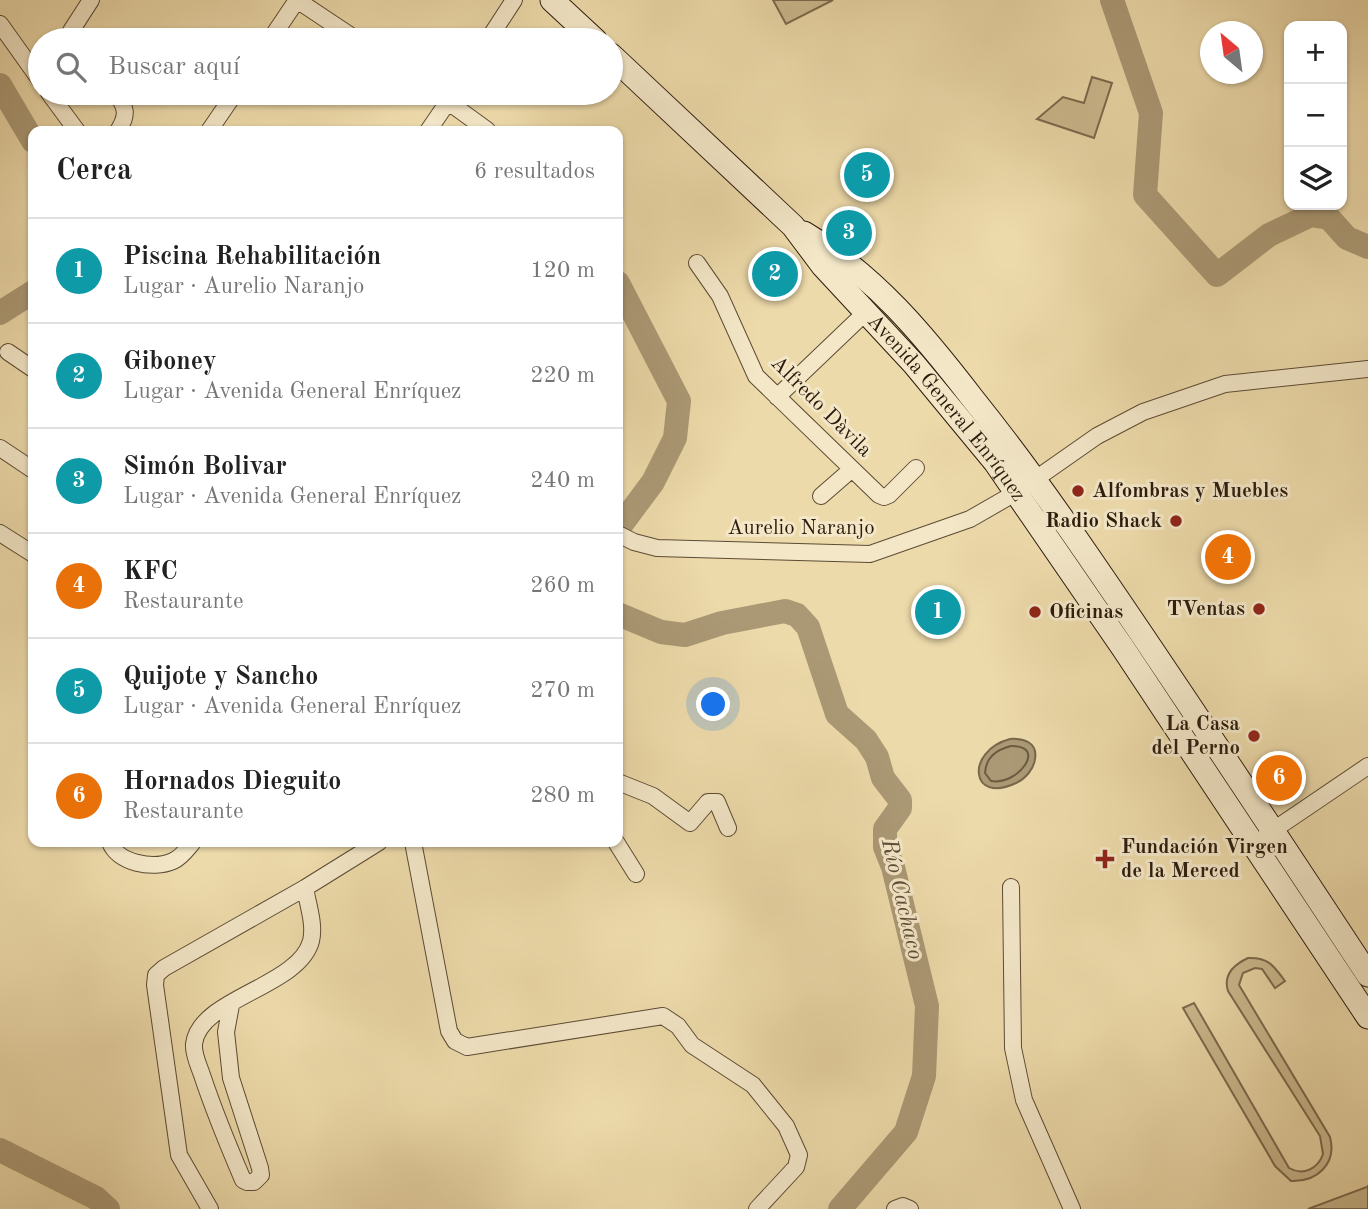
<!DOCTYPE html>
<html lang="es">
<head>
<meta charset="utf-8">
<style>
	:root { --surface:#fff; --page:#f2f2f2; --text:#222; --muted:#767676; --line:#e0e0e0; --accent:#d93025 }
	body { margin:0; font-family:"Old Standard TT",serif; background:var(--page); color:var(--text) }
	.controls { position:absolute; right:21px; top:21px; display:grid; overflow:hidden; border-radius:14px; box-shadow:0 2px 5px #0004 }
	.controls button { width:63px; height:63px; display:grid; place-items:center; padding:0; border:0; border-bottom:2px solid var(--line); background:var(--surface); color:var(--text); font:35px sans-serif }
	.compass { position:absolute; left:1200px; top:21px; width:63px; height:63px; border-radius:50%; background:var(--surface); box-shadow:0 2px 5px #0004; rotate:331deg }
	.you { position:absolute; left:714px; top:705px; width:24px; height:24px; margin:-18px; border:5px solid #fff; border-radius:50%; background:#1a73e8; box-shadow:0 0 0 10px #1a73e833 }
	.badge { display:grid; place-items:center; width:46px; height:46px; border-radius:50%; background:var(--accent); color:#fff; font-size:23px; font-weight:700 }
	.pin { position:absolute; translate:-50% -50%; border:4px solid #fff; box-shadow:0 2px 7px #0006 }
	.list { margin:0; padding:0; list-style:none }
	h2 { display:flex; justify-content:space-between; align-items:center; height:91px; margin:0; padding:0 28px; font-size:30px }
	h2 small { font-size:23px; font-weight:400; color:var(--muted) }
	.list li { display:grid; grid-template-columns:46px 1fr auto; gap:21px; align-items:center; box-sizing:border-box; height:105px; padding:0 28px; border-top:2px solid var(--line) }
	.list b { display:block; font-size:26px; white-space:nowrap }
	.list p { margin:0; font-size:23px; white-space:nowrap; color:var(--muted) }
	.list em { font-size:23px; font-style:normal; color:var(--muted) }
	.icon { flex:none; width:38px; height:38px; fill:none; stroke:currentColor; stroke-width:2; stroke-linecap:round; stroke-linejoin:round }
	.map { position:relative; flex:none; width:1368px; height:1209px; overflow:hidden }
	.search { position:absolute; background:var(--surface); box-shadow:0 2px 5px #0004; left:28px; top:28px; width:595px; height:77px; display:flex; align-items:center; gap:18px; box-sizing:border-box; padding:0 24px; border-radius:38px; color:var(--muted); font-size:26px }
	.panel { position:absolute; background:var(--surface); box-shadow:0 2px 5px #0004; left:28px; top:126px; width:595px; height:721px; border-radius:14px }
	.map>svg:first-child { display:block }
	.green { fill:#ccba8f; stroke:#7c6a4e; stroke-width:2 }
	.water { fill:#ab9975; stroke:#78674b; stroke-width:2 }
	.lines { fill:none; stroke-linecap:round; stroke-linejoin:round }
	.shore { stroke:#6c5a41; stroke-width:2 }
	.river { stroke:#ab9975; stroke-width:24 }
	.street-casing { stroke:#5c4b34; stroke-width:18 }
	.secondary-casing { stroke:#2c1b0d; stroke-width:25 }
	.street { stroke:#f3e7c8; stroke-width:16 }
	.secondary { stroke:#f3e7c8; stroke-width:23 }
	.poi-dot { fill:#8f2418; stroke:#f3e7c8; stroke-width:2.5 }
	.labels { text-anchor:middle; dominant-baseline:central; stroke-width:6; stroke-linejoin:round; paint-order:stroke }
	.street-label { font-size:21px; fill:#2c1b0d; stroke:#f3e7c8 }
	.poi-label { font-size:21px; font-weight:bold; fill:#2c1b0d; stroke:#f3e7c8; text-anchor:start }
	.water-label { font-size:23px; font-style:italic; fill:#5f4d37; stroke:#f3e7c8 }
</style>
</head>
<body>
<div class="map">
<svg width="1368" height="1209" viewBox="0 0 1368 1209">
	<rect width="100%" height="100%" fill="#eddaaa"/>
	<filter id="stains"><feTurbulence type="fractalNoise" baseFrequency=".00286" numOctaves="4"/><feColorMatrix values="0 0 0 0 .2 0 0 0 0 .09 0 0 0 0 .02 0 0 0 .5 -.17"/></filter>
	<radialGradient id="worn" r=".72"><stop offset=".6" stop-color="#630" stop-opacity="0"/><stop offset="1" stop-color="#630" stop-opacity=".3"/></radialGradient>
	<path class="green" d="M 773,0 L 833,0 L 786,24 Z
		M 1092,77 L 1112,83 L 1094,138 L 1037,119 L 1063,97 L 1084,103 Z
		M 1248,958 C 1268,957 1274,966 1285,981 L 1275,988 L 1262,969 L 1255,968 L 1243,973 L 1239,985 L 1330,1137 C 1337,1164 1317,1182 1291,1181 L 1275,1166 L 1183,1008 L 1194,1003 L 1289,1168 C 1303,1176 1318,1169 1323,1154 L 1320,1136 L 1228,991 C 1223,975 1233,965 1248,958 Z
		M 1368,1186 L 1368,1209 L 1308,1209 L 1367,1187 Z"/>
	<path class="water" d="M 1010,739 C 1023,738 1038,742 1035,759 C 1034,769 1025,779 1016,783 C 970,805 965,751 1010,739 Z"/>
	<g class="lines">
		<path class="shore" d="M 1011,746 C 1048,745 1018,786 991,781 L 985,773 C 986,757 996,750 1011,746 Z"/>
		<path class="river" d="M 1112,0 L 1151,113 L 1145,195 L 1217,275 L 1269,235 L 1311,215 L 1329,218 L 1347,238 L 1368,247
			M 0,85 L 33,141
			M 618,283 L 679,401 L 675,438 L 653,482 L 618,529
			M 0,313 L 33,292
			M 618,614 L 661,632 L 685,635 L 722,623 L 785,611 L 797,615 L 808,627 L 837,714 L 866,740 L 877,757 L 883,778 L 900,800 L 900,808 L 885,829 L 885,847 L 893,867 L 927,1006 L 924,1076 L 906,1132 L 840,1209
			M 0,1150 L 96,1198 L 108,1209"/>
		<g class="street-casing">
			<path id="street" d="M 297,0 L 357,40
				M 0,24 L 40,80
				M 69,40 L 71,31 L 91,0
				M 270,40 L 297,0
				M 488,40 L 514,0
				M 49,93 L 77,131
				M 115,93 C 127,107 128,115 118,131
				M 436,93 L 487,130
				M 209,131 L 235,93
				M 428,131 L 454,93
				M 697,263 L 720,296 L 756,376 L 879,495 L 884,497 L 889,495 L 916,468
				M 8,352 L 33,369
				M 777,397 L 866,312
				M 0,448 L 33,470
				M 821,496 L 852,469
				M 0,533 L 33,554
				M 618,534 L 634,542 L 657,548 L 870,554 L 970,519 L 1017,492 L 1097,436 L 1143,412 L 1225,384 L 1368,369
				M 618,782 L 653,796 L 690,823 L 708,802 L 717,802 L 728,828
				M 1266,835 L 1368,766
				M 110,842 C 117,863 153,870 173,861 C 182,857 187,849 193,842
				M 413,842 L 449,1031 L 455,1041 L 467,1047 L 663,1016 L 678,1026 L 692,1045 L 753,1085 L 786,1126 L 799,1155 L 796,1167 L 757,1209
				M 616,842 L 636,874
				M 1011,887 L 1013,1048 L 1024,1100 L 1072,1209
				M 231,1005 L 226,1032 L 231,1078 L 260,1168 L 261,1175 L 254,1182 L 247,1182 L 243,1180 C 228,1145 214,1111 202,1075 C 199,1066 193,1054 194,1044 C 199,998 299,987 311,941 C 315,925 308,905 305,888
				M 210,1209 L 179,1155 L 155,985 L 156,975 L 164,968 L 305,888 L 379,842
				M 895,1209 L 903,1206 L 910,1209"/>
		</g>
		<g class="secondary-casing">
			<g id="secondary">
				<path d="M 552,0 L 595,40"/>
				<path id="s1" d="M 611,55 L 793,226 L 823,266 L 914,364 L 995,462 L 1123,648 L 1368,1017"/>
				<path d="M 804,233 C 875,276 923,334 973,399 C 1014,450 1052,503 1089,557 C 1184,695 1276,835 1368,975"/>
			</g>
		</g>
		<use href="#street" class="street"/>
		<use href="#secondary" class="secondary"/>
	</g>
	<g class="poi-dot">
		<circle cx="1078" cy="491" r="7"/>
		<circle cx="1176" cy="521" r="7"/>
		<circle cx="1259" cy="609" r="7"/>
		<circle cx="1035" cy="612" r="7"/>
		<circle cx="1254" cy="736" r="7"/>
		<path d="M1101.5 848.5h7v7h7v7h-7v7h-7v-7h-7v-7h7z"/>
	</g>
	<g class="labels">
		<g class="street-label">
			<text transform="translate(821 407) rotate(45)">Alfredo Dàvila</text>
			<text stroke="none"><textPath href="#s1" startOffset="488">Avenida General Enríquez</textPath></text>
			<text x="801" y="528">Aurelio Naranjo</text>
		</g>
		<g class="poi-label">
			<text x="1092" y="491">Alfombras y Muebles</text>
			<text x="1162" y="521" text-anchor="end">Radio Shack</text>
			<text x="1245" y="609" text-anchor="end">TVentas</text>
			<text x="1049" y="612">Oficinas</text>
			<text x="1240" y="724" text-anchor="end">La Casa<tspan x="1240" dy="24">del Perno</tspan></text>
			<text x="1121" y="847">Fundación Virgen<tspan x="1121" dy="24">de la Merced</tspan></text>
		</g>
		<g class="water-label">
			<text transform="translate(902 899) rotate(77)">Río Cachaco</text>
		</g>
	</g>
	<rect width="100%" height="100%" filter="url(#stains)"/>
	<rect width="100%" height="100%" fill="url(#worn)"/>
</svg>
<div class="controls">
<button>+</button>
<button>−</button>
<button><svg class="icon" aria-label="layers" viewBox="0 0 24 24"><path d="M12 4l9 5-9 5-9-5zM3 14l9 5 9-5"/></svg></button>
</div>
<svg class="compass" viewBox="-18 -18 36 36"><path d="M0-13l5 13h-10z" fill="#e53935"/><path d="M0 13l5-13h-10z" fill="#767676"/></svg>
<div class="you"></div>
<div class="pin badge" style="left:938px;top:612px;background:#0f9aa8">1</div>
<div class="pin badge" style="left:775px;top:274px;background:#0f9aa8">2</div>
<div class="pin badge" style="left:849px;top:233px;background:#0f9aa8">3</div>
<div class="pin badge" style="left:1228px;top:557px;background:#e8710a">4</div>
<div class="pin badge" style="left:867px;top:175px;background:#0f9aa8">5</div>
<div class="pin badge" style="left:1279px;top:778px;background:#e8710a">6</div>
<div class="search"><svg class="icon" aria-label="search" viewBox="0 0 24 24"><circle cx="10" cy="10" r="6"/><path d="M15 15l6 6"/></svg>Buscar aquí</div>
<section class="panel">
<h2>Cerca<small>6 resultados</small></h2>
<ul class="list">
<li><span class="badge" style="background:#0f9aa8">1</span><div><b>Piscina Rehabilitación</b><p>Lugar · Aurelio Naranjo</p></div><em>120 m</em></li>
<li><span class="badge" style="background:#0f9aa8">2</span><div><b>Giboney</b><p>Lugar · Avenida General Enríquez</p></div><em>220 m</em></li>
<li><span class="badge" style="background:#0f9aa8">3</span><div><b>Simón Bolivar</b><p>Lugar · Avenida General Enríquez</p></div><em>240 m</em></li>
<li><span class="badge" style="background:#e8710a">4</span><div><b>KFC</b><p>Restaurante</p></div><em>260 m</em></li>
<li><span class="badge" style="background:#0f9aa8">5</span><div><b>Quijote y Sancho</b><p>Lugar · Avenida General Enríquez</p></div><em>270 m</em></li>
<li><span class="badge" style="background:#e8710a">6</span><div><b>Hornados Dieguito</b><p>Restaurante</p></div><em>280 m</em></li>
</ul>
</section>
</div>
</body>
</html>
